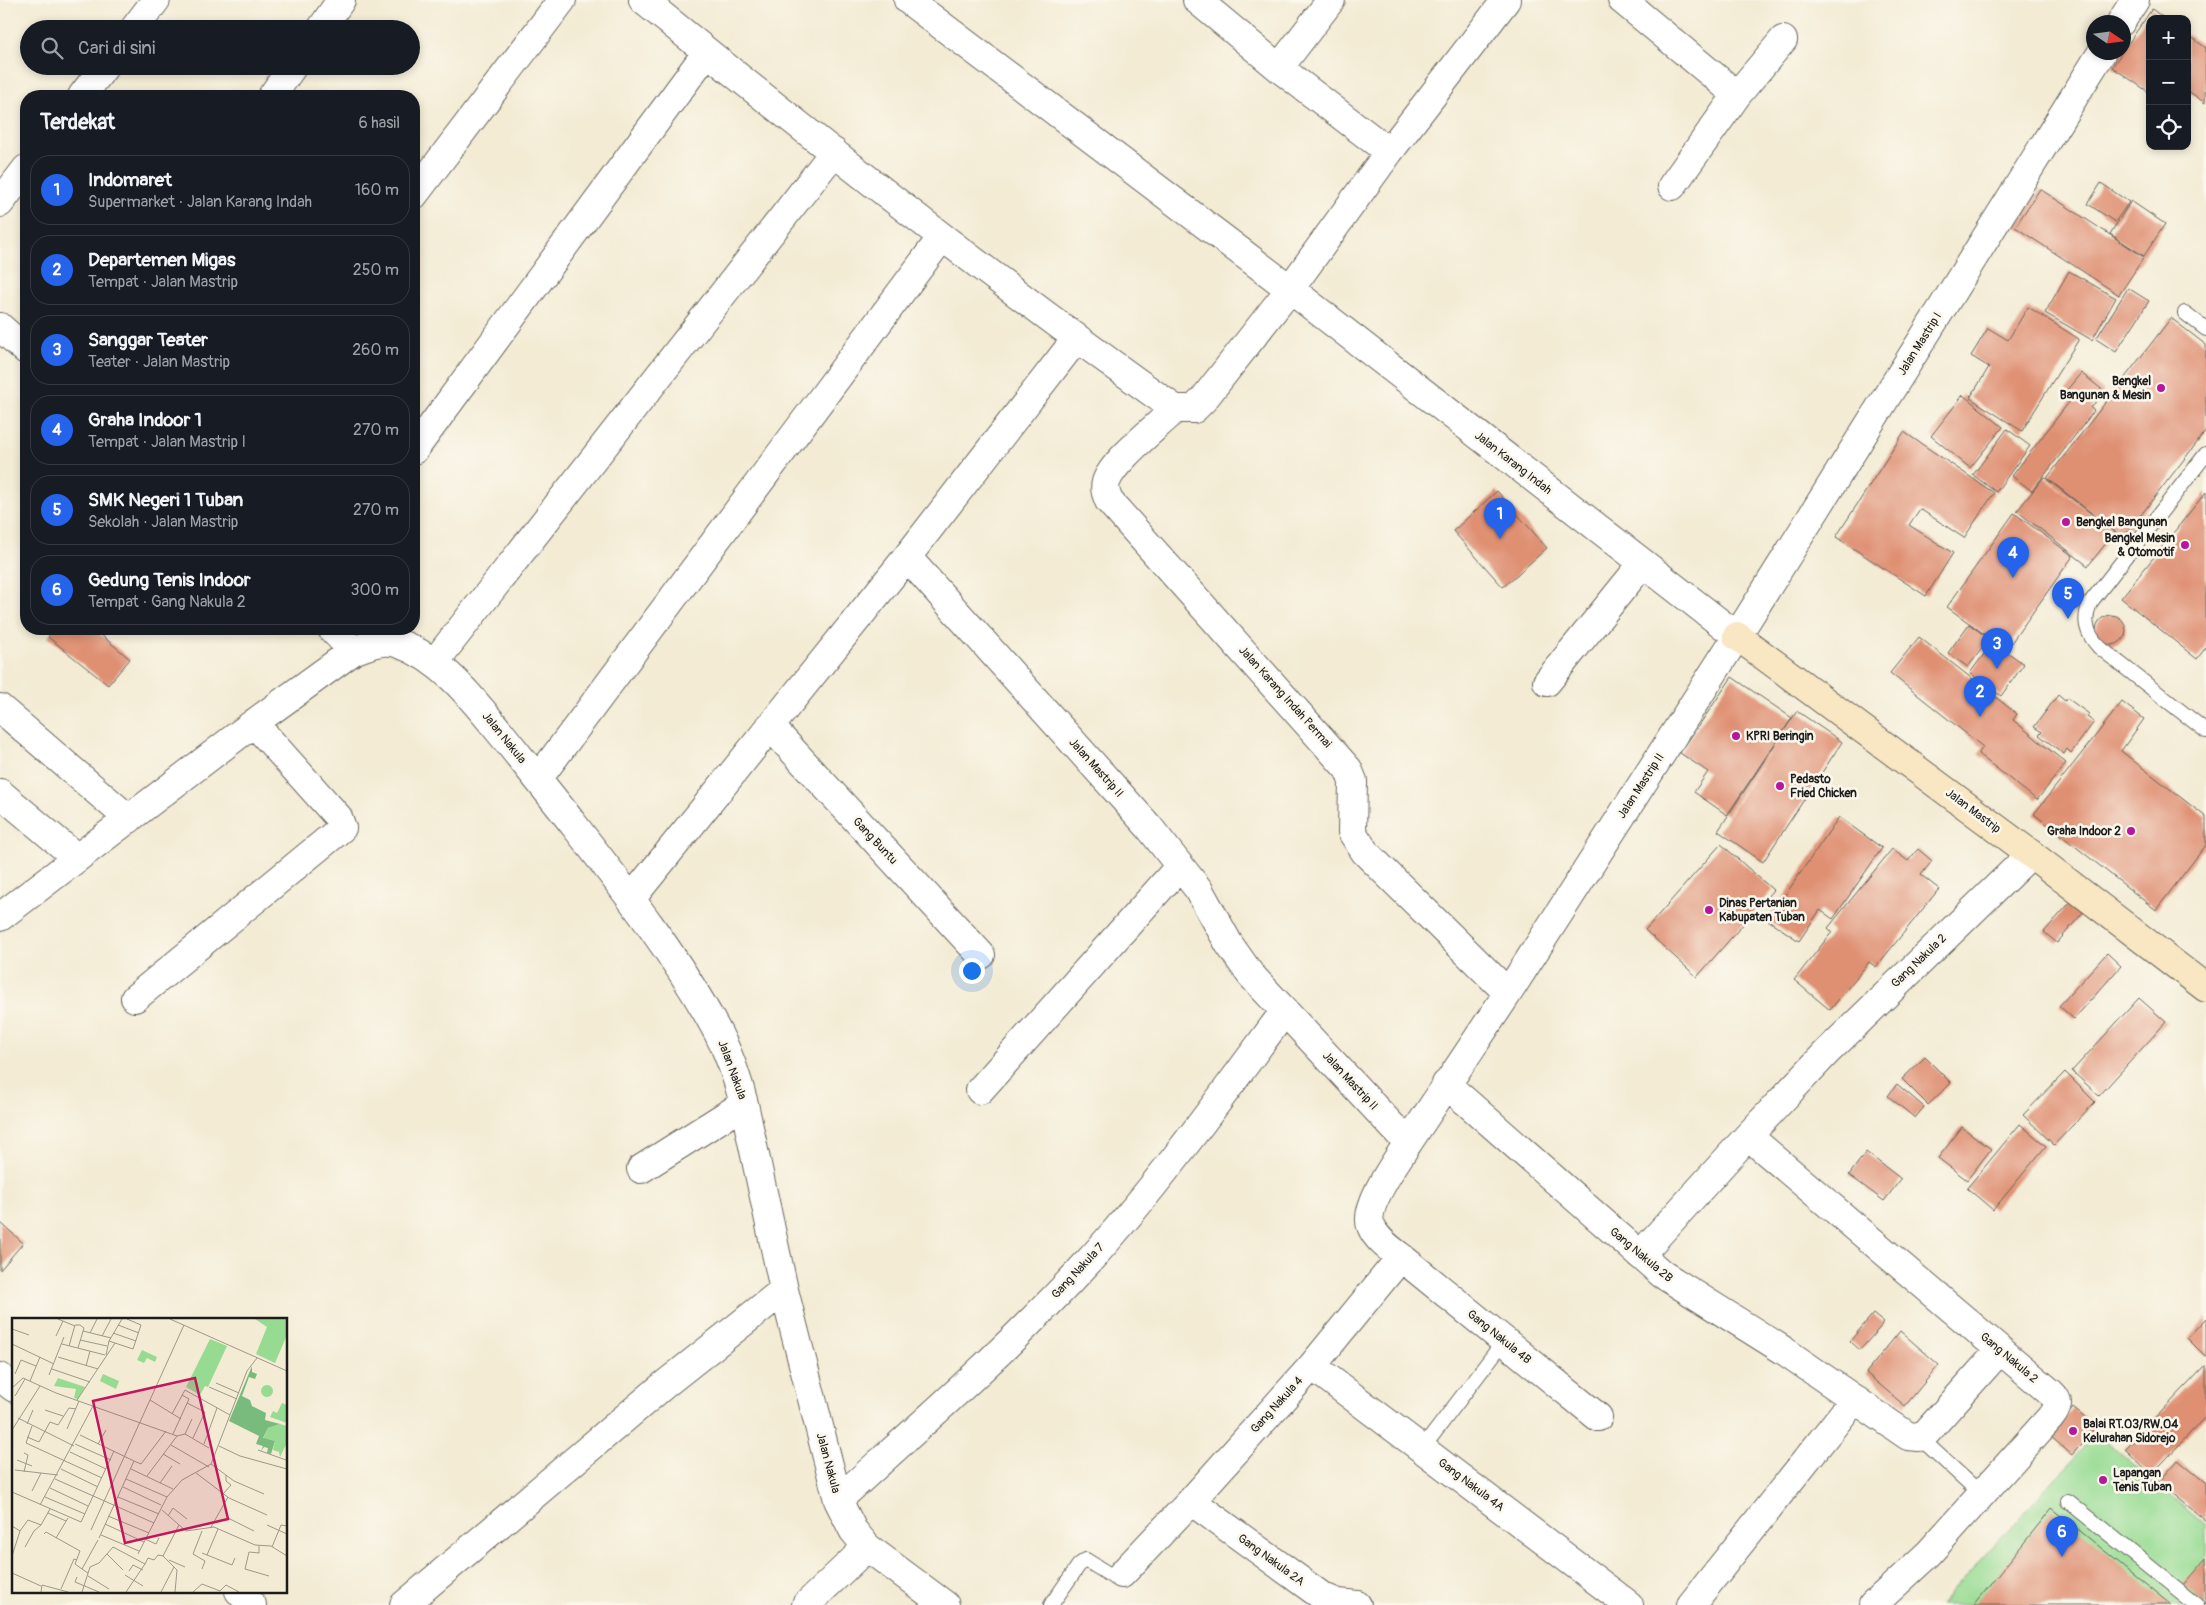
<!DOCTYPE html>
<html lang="id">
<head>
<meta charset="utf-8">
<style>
	:root { --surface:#171b24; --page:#242831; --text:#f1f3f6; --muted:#9ea1a6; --line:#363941; --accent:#2563eb }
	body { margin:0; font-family:Pangolin,sans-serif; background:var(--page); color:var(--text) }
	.controls { position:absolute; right:15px; top:15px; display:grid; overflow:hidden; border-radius:10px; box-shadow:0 2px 8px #0003 }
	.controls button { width:45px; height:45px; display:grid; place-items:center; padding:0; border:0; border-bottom:1px solid var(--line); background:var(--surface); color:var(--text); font:25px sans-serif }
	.compass { position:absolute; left:2086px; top:15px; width:45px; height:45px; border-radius:50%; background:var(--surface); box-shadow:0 2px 8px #0003; rotate:103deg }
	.you { position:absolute; left:971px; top:970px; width:18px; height:18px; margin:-12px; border:4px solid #fff; border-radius:50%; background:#1a73e8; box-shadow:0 0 0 8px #1a73e833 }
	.badge { display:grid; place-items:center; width:32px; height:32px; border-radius:50%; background:var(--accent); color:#fff; font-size:16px; font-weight:700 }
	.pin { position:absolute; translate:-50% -41px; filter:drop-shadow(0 1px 2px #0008) }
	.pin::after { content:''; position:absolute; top:26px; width:18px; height:15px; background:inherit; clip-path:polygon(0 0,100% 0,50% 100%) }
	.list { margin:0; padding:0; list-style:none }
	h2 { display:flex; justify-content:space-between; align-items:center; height:65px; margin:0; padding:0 20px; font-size:21px }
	h2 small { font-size:16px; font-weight:400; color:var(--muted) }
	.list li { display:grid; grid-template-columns:32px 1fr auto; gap:15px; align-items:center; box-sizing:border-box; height:70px; margin:0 10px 10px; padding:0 10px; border:1px solid var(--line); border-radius:20px }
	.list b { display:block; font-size:19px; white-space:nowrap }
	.list p { margin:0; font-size:16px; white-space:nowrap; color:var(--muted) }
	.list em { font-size:16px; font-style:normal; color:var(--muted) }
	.icon { flex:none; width:28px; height:28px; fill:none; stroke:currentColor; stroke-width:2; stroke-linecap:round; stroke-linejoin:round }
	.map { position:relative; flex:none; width:2206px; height:1605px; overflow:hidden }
	.search { position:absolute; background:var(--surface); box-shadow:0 2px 8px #0003; left:20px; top:20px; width:400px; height:55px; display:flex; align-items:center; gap:12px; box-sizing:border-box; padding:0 18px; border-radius:28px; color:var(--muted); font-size:19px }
	.panel { position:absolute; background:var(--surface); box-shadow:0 2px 8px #0003; left:20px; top:90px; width:400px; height:545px; border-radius:20px }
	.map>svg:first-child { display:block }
	.green { fill:#97db93; stroke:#5a7c58 }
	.building { fill:#df9073 }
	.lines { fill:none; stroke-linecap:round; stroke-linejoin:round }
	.lane-casing { stroke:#67645c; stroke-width:16 }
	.street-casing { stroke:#67645c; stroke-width:30 }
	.secondary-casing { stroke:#67645c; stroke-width:30 }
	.lane { stroke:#fff; stroke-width:14 }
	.street { stroke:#fff; stroke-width:28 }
	.secondary { stroke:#f9e7c3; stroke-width:28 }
	.poi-dot { fill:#b5179e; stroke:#fbf7ec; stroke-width:2 }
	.labels { text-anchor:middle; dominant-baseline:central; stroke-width:5; stroke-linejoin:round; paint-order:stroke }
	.street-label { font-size:12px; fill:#1c1c1c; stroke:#fbf7ec }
	.poi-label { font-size:12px; font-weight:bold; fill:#1c1c1c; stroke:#fbf7ec; text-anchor:start }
	.inset-road { fill:none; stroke:#9d988a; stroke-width:1 }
	.view { fill:#c2185b; fill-opacity:0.15; stroke:#c2185b; stroke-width:2.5 }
	.inset-edge { fill:none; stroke:#1c1c1c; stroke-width:2.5 }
</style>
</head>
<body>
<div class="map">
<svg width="2206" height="1605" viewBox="0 0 2206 1605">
	<rect width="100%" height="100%" fill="#fbf7ec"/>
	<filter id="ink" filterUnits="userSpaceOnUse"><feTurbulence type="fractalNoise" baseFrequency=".02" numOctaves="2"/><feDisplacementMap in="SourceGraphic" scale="10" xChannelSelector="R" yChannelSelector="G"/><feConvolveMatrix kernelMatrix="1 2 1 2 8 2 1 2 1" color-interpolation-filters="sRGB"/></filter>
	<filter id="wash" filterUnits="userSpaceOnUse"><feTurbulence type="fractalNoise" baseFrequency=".0096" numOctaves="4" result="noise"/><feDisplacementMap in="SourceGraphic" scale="20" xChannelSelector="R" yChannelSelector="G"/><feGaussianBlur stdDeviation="1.12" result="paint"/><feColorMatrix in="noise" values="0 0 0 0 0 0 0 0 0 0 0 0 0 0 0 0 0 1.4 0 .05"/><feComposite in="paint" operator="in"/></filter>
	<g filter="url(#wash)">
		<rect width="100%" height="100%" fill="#f3ebd4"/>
		<path class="green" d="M 2097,1433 L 2206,1526 L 2206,1605 L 1939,1605 Z"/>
		<g id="blocks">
			<path class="building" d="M 2152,9 L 2165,19 L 2150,19 L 2150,93 L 2112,67 Z
				M 2187,34 L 2206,48 L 2205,103 L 2187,90 Z
				M 2101,183 L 2129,202 L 2115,222 L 2088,204 Z
				M 2040,189 L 2144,257 L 2119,295 L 2015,227 Z
				M 2131,201 L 2165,224 L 2144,256 L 2110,234 Z
				M 2069,271 L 2116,298 L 2092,340 L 2045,313 Z
				M 2128,288 L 2149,301 L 2116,352 L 2096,339 Z
				M 2028,307 L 2079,339 L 2022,431 L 1970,398 L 1989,367 L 1971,356 L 1988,328 L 2008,340 Z
				M 2171,318 L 2206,345 L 2206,431 L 2123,538 L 2047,478 Z
				M 2081,373 L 2104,391 L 2091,408 L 2094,411 L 2032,491 L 2012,476 L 2073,397 L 2066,391 Z
				M 1963,395 L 2003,427 L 1970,468 L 1931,436 Z
				M 2007,429 L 2030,446 L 1996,492 L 1973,475 Z
				M 1904,432 L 1994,493 L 1964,538 L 1920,509 L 1909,525 L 1953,553 L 1926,596 L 1836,537 Z
				M 2044,477 L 2115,532 L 2088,566 L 2017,511 Z
				M 1497,491 L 1547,548 L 1503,587 L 1453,531 Z
				M 2206,492 L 2206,647 L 2197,659 L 2121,598 Z
				M 2014,513 L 2073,556 L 2006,650 L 1947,607 Z
				M2096 630a15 15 0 1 1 30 0a15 15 0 1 1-30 0Z
				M 1969,624 L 1989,639 L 1968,667 L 1948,653 Z
				M 54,629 L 94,629 L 130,659 L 108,685 L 48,637 Z
				M 1919,637 L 2017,714 L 2013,720 L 2066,763 L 2037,800 L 1978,754 L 1983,747 L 1890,673 Z
				M 1993,642 L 2024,664 L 2001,696 L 1970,673 Z
				M 1732,677 L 1792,718 L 1727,815 L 1694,792 L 1708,772 L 1680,753 Z
				M 2058,695 L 2065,701 L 2067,698 L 2089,714 L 2087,717 L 2094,722 L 2071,753 L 2067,749 L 2064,754 L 2039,735 L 2042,732 L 2034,727 Z
				M 2122,702 L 2144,719 L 2121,751 L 2206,817 L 2206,845 L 2156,910 L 2034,814 Z
				M 1797,711 L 1842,742 L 1763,862 L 1718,831 Z
				M 1839,817 L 1882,848 L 1833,919 L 1820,910 L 1799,941 L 1768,920 Z
				M 1721,844 L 1773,890 L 1697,977 L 1645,930 Z
				M 1892,849 L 1908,861 L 1918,849 L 1932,861 L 1921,875 L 1939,889 L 1876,967 L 1869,962 L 1830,1010 L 1794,980 L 1832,932 L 1828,928 Z
				M 2074,898 L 2086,909 L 2057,943 L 2044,932 Z
				M 2107,953 L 2121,966 L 2074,1019 L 2059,1006 Z
				M 2139,998 L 2166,1022 L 2099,1096 L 2072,1071 Z
				M 1925,1057 L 1951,1083 L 1928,1105 L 1902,1079 Z
				M 2065,1072 L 2095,1102 L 2054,1145 L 2023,1115 Z
				M 1897,1084 L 1924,1107 L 1915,1118 L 1888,1096 Z
				M 2020,1124 L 2046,1146 L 1993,1210 L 1967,1188 Z
				M 1962,1127 L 1991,1149 L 1967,1180 L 1938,1158 Z
				M 1866,1152 L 1901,1179 L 1884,1201 L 1849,1175 Z
				M 0,1222 L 23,1243 L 0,1270 Z
				M 1873,1314 L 1884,1323 L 1860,1350 L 1850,1341 Z
				M 2206,1318 L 2206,1357 L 2187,1338 Z
				M 1900,1331 L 1939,1365 L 1905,1406 L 1866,1373 Z
				M 2206,1365 L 2206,1416 L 2151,1475 L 2125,1450 Z
				M 2073,1408 L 2096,1427 L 2072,1455 L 2050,1436 Z
				M 2178,1460 L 2206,1483 L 2206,1521 L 2159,1482 Z
				M 2052,1508 L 2171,1605 L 1974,1605 Z
				M 2206,1558 L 2206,1605 L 2183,1585 Z"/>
		</g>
	</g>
	<g filter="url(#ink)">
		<use href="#blocks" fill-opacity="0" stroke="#67645c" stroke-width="1"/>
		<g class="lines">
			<g class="lane-casing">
				<path id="lane" d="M 2185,313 L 2206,329
					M 2206,454 L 2090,603 C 2083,620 2086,633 2099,647 L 2206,731
					M 1919,1437 L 1981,1494
					M 1422,1449 L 1504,1341
					M 2068,1501 L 2197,1605
					M 1051,1605 L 1079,1565 L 1086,1560 L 1115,1578 L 1122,1574"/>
			</g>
			<g class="street-casing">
				<path id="street" d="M 643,0 C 817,141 993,280 1175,409 L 1194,409 L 1203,400 L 1290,289 L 1389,152 L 1506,0
					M 908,0 L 1290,289 L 1737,636
					M 1197,0 L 1279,68 L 1389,152
					M 1622,0 L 1737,95
					M 2121,22 L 2135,0
					M 134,29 L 156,0
					M 321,29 L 341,0
					M 1279,68 L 1331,0
					M 82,96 L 105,66
					M 272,96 L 293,66
					M 1672,186 L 1737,95 L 1783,40
					M 414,195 L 562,0
					M 0,203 L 26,169
					M 0,327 L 26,350
					M 1175,409 C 1157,427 1113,461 1106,482 C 1104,489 1106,494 1109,501 L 1348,769 L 1353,781 L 1352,832 L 1365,852 L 1508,993
					M 414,450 L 707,52
					M 907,557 L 1149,827 L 1199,890 L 1229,944 L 1250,974 L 1408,1143 L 1508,993 L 1737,636 L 2102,52
					M 332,629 L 353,651
					M 434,663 L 834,152
					M 1547,682 L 1643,563
					M 0,708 L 129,819
					M 770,726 L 981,955
					M 538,779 L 942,237
					M 0,793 L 77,858
					M 631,899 L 907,557 L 1076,339
					M 0,917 L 254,723 L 353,651 C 368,645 383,638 400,644 C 444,660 475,702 503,736 C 522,760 541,783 560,807 C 616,879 675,952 718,1033 C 730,1056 738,1080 744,1104 L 784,1290 L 838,1500 L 853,1530 L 867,1547 L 945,1605
					M 135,998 L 342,828 L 338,817 L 254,723
					M 1446,1084 L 1662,1274 L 1783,1350 L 1908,1436 L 1919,1437 L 1926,1433 L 2000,1350
					M 980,1090 L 1180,866
					M 1748,1136 L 2051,1393 C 2061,1402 2057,1409 2050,1418 L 1929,1553 L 1873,1605
					M 641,1169 L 744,1104
					M 1640,1255 L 1748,1136 L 1827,1052 L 2031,854
					M 1401,1257 L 1598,1417
					M 1312,1366 L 1629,1605
					M 0,1377 L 14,1388
					M 838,1500 C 923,1423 1010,1347 1088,1262 C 1159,1184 1221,1097 1284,1012
					M 1191,1501 L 1323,1597 L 1338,1603 L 1357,1605
					M 1122,1574 L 1191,1501 L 1312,1366 L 1401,1257 C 1390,1249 1376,1239 1371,1226 C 1363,1207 1397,1160 1408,1143
					M 239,1591 L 252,1605
					M 404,1605 L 664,1385 L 784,1290
					M 806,1605 L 867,1547
					M 1691,1605 L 1854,1400"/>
			</g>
			<g class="secondary-casing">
				<path id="secondary" d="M 1737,636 L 2031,854 L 2206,988"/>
			</g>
			<use href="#lane" class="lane"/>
			<use href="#street" class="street"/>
			<use href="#secondary" class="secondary"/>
		</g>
	</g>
	<g class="poi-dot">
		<circle cx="2161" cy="388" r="5"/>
		<circle cx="2066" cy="522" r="5"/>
		<circle cx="2185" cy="545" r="5"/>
		<circle cx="1736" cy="736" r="5"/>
		<circle cx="1780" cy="786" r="5"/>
		<circle cx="2131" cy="831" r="5"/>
		<circle cx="1709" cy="910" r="5"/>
		<circle cx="2073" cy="1431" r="5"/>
		<circle cx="2103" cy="1480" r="5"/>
	</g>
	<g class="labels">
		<g class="street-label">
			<text transform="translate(1920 344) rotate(-58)">Jalan Mastrip I</text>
			<text transform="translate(1513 463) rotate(38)">Jalan Karang Indah</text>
			<text transform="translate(1285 697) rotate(48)">Jalan Karang Indah Permai</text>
			<text transform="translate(504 738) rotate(51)">Jalan Nakula</text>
			<text transform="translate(1096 768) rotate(48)">Jalan Mastrip II</text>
			<text transform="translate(1641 786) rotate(-57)">Jalan Mastrip II</text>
			<text transform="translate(1973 811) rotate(37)">Jalan Mastrip</text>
			<text transform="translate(875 841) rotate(47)">Gang Buntu</text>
			<text transform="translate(1919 961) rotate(-44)">Gang Nakula 2</text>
			<text transform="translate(732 1070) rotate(70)">Jalan Nakula</text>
			<text transform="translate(1350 1081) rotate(47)">Jalan Mastrip II</text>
			<text transform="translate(1641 1255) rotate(40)">Gang Nakula 2B</text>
			<text transform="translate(1078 1271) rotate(-47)">Gang Nakula 7</text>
			<text transform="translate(1499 1337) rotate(39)">Gang Nakula 4B</text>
			<text transform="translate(2009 1358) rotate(40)">Gang Nakula 2</text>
			<text transform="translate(1277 1405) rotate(-48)">Gang Nakula 4</text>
			<text transform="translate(828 1463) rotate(75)">Jalan Nakula</text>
			<text transform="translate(1471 1485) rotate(37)">Gang Nakula 4A</text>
			<text transform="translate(1271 1560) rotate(36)">Gang Nakula 2A</text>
		</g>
		<g class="poi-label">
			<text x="2151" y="381" text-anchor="end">Bengkel<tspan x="2151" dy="14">Bangunan &amp; Mesin</tspan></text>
			<text x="2076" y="522">Bengkel Bangunan</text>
			<text x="2175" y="538" text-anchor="end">Bengkel Mesin<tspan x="2175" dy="14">&amp; Otomotif</tspan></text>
			<text x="1746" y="736">KPRI Beringin</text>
			<text x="1790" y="779">Pedasto<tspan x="1790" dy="14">Fried Chicken</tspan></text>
			<text x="2121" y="831" text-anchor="end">Graha Indoor 2</text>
			<text x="1719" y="903">Dinas Pertanian<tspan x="1719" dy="14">Kabupaten Tuban</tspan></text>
			<text x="2083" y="1424">Balai RT.03/RW.04<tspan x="2083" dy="14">Kelurahan Sidorejo</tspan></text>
			<text x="2113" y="1473">Lapangan<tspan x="2113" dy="14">Tenis Tuban</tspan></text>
		</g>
	</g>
	<g transform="translate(12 1318)">
		<rect width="275" height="275" fill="#f3ebd4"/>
		<path d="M 243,1 L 275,1 L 275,17 L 263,45 L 244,36 L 255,9 ZM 198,21 L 215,28 L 196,69 L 193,68 L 188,77 L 174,69 ZM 130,32 L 145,39 L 143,44 L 135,40 L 132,45 L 125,42 ZM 91,56 L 107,63 L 104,71 L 88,63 ZM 46,60 L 73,69 L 66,81 L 62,80 L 64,71 L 42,68 ZM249 73a6 6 0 1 1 12 0a6 6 0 1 1-12 0ZM 270,85 L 275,87 L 275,105 L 258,99 L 261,93 L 265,95 ZM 268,106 L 275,108 L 275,125 L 268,139 L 267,134 L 261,132 L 263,123 L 251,121 L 256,110 Z" fill="#97db93"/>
		<path d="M 240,48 L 240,54 L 245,56 L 243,61 L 237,59 L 230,78 L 238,82 L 240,88 L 254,95 L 253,102 L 268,106 L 256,110 L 251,120 L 263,123 L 259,136 L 255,135 L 256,130 L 252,129 L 249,133 L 251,128 L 244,126 L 247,118 L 217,103 Z" fill="#79bb7d"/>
		<path class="inset-road" d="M 46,1 L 63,8M 158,1 L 275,53M 106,7 L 127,15M 0,11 L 17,17M 71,13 L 99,20M 78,15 L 85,1M 101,15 L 124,23M 44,18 L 51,3M 90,18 L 99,1M 68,22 L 95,28M 97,23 L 121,31 L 129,7 L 115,1M 0,26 L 42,46M 50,26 L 93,37M 57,28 L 63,7 L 68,7M 66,30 L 72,10 L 68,7M 94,37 L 97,23 L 110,1M 46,39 L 86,51M 74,48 L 78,33M 40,51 L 78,64M 3,56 L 9,42 L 24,48M 37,57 L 52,19M 18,63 L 28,39M 204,65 L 227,75M 197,69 L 225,81M 0,70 L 11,60 L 44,75 L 165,118 L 135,158M 3,78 L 13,61M 65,82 L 103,25M 138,82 L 169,101M 175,85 L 193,94 L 181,120M 33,92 L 51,98M 160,96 L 173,72 L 218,97M 6,100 L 62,128M 15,106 L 21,92M 20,108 L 14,125 L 90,160M 55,111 L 67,83M 0,112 L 28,68M 161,116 L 177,81 L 170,77M 173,116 L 180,101M 68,117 L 122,143 L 87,220M 165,118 L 173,116 L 197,130M 15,119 L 27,124 L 38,104 L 46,107 L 57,90 L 64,91M 63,126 L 99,142M 86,126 L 94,112M 192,126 L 205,90M 159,127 L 197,149M 207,128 L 228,138 L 275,151M 246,132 L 274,142M 58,134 L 94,151M 151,136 L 168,146M 5,142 L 20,148M 122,143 L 129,146 L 154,113M 199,146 L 222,163 L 252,176M 49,151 L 86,169M 119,151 L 161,171M 3,152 L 46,157M 12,154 L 16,137 L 12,135M 184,155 L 217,180 L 255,197M 43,161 L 142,205M 114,161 L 155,179M 148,165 L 160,148M 111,169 L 149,187M 38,170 L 76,188M 20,173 L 29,155M 0,174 L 69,204 L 102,133M 211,176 L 219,167 L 214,163 L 214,157M 33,179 L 73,196M 106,179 L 147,196M 28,187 L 81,88M 150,192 L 174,213 L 202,209 L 243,227 L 259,228 L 275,238M 36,195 L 54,203M 96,198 L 137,215M 156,198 L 161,190 L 175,201M 216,200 L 242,213M 93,206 L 132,224M 255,207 L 275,216M 0,208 L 8,213 L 16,202 L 29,207 L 38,191M 199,209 L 216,179M 79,212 L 172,7M 190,213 L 181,236 L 193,243 L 190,251M 32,216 L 34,214 L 68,233 L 63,246 L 70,251M 89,217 L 127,233M 44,220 L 56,200M 133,221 L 144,226 L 147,220M 247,228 L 247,235 L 237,234 L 233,251 L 257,258M 13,229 L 22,213 L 29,207M 260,229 L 269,207 L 275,208M 190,235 L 220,247 L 223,240M 95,236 L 111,252M 126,236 L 155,179 L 170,162 L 199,146 L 235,53 L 245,40M 195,237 L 206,211M 0,238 L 8,213M 157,242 L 173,249M 117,253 L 121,247 L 131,252M 0,255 L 29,268M 76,255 L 70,251 L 86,222M 113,257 L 131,268M 76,258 L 97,271M 65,259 L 63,264 L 87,274M 49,271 L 62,241 L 65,242M 29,274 L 30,267 L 56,274M 70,274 L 78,249 L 87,245 L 101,229 L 133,246 L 136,240 L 142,242 L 146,237 L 151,238M 114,274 L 133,246M 149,274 L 162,249M 163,274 L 165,252 L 151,238 L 167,207M 181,274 L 190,266 L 208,273 L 214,267 L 227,274"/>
		<path class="view" d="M 183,60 L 216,201 L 113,225 L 81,83 Z"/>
		<rect width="275" height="275" class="inset-edge"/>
	</g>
</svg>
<div class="controls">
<button>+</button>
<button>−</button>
<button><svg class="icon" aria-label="locate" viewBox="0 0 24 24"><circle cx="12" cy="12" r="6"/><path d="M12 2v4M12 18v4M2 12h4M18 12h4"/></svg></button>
</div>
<svg class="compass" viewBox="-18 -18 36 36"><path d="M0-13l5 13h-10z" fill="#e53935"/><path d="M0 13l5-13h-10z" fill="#9ea1a6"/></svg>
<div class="you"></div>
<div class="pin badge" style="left:1500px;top:539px">1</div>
<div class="pin badge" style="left:1980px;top:717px">2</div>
<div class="pin badge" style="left:1997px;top:669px">3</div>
<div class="pin badge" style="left:2013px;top:578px">4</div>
<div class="pin badge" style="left:2068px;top:619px">5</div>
<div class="pin badge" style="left:2062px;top:1557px">6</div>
<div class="search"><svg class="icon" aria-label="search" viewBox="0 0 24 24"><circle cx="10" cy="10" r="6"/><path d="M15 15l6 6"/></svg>Cari di sini</div>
<section class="panel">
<h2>Terdekat<small>6 hasil</small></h2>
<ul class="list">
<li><span class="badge">1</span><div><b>Indomaret</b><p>Supermarket · Jalan Karang Indah</p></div><em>160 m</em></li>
<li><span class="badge">2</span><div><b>Departemen Migas</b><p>Tempat · Jalan Mastrip</p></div><em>250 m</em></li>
<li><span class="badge">3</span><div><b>Sanggar Teater</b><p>Teater · Jalan Mastrip</p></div><em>260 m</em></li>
<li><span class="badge">4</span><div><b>Graha Indoor 1</b><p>Tempat · Jalan Mastrip I</p></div><em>270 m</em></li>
<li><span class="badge">5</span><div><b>SMK Negeri 1 Tuban</b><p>Sekolah · Jalan Mastrip</p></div><em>270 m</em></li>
<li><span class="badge">6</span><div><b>Gedung Tenis Indoor</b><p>Tempat · Gang Nakula 2</p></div><em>300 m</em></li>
</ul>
</section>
</div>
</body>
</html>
